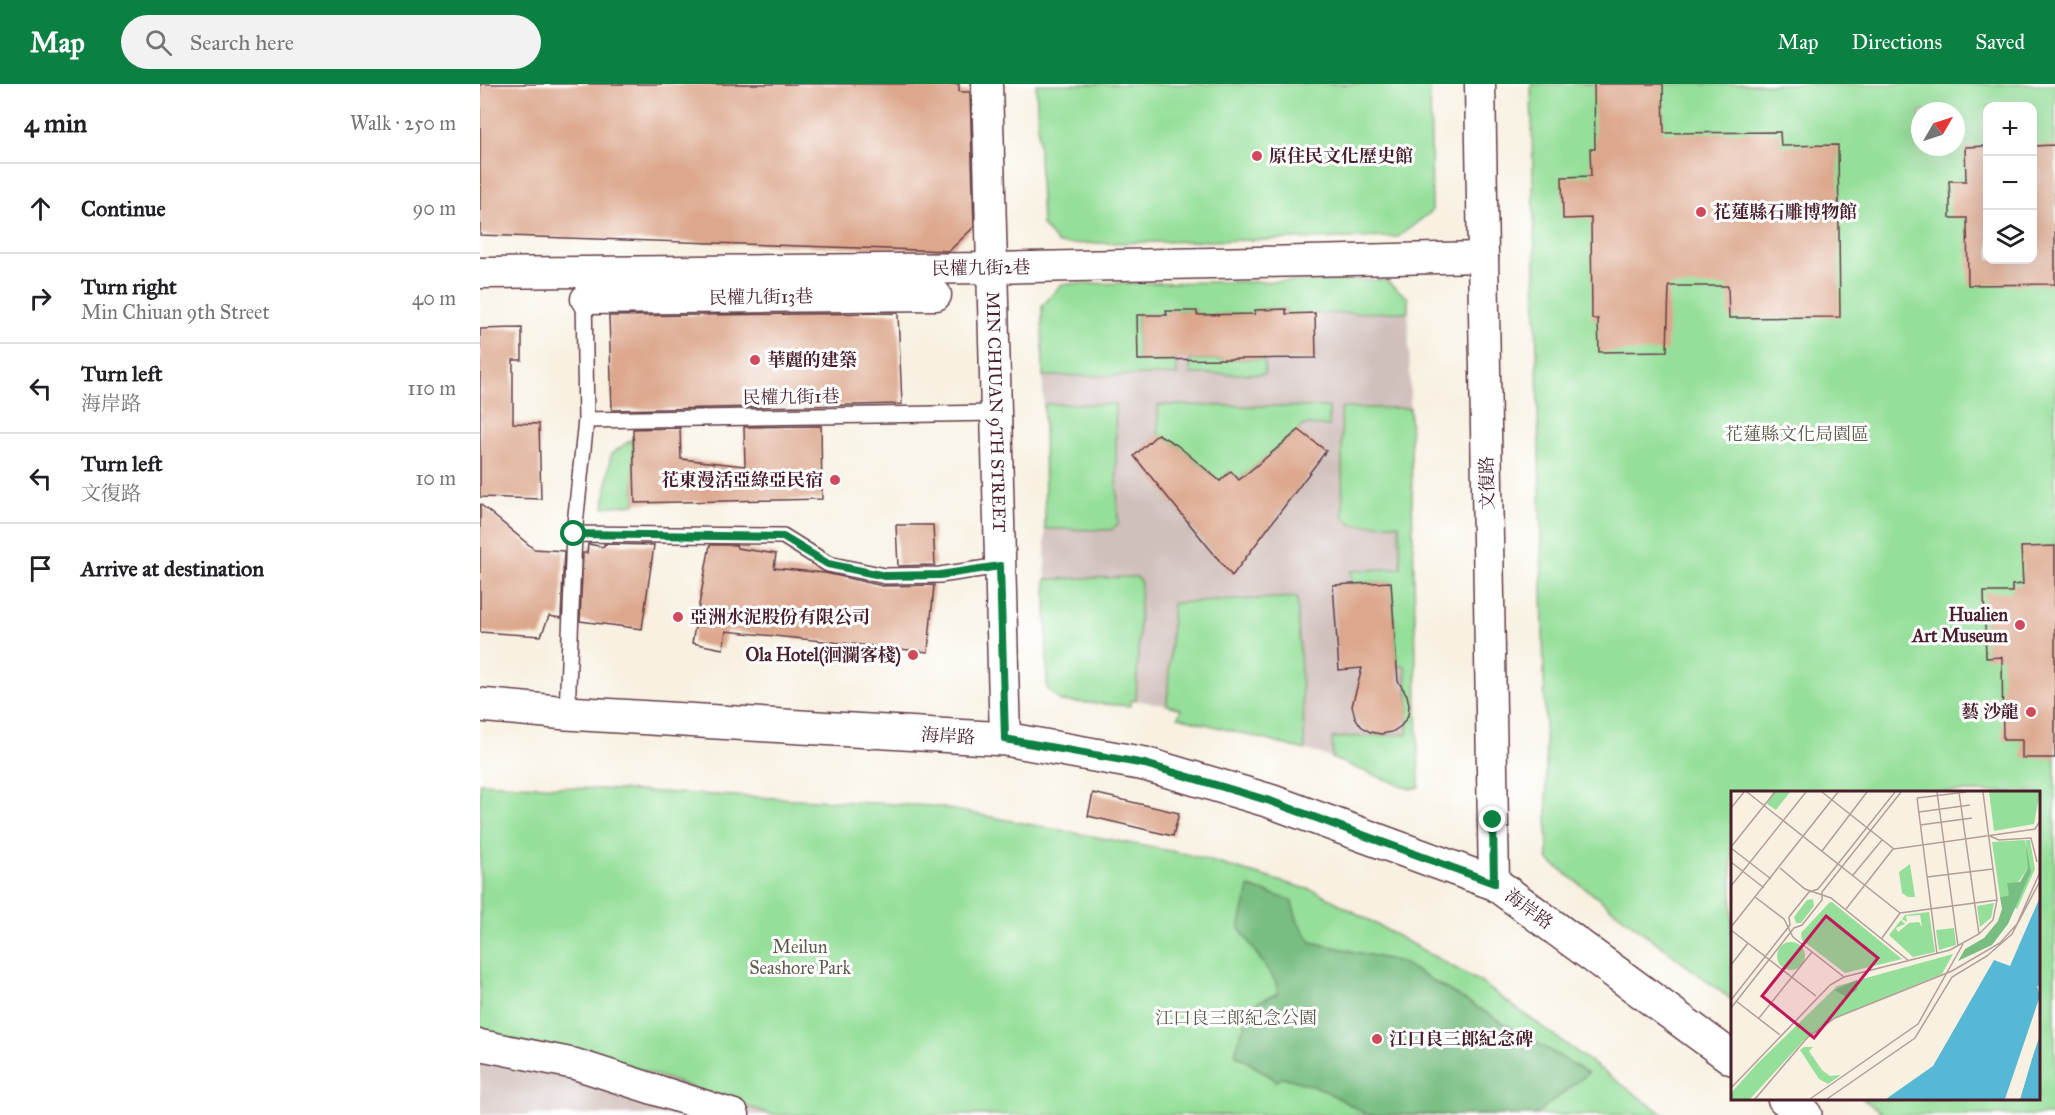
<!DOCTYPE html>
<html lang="en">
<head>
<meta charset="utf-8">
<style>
	:root { --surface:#fff; --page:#f2f2f2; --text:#202124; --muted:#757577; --line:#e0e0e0; --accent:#0b8043 }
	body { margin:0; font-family:"IM FELL Great Primer","Noto Serif TC",serif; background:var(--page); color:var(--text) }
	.controls { position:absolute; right:18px; top:18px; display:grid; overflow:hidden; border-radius:12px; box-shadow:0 6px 24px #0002 }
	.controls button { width:54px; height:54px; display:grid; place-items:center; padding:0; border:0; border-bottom:2px solid var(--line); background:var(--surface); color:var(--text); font:30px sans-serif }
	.compass { position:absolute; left:1431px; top:18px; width:54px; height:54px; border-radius:50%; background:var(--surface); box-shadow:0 6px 24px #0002; rotate:51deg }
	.stop { position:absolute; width:18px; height:18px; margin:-14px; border:4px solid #0b8043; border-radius:50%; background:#fff }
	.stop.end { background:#0b8043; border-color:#fff; box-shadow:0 2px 6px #0008 }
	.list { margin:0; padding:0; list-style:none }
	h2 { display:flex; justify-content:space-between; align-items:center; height:78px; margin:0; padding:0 24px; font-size:26px }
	h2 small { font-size:20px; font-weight:400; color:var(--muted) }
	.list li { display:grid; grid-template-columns:39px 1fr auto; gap:18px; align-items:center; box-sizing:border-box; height:90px; padding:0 24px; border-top:2px solid var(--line) }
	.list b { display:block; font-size:22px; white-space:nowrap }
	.list p { margin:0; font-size:20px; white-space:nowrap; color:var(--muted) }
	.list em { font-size:20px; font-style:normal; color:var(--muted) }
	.icon { flex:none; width:33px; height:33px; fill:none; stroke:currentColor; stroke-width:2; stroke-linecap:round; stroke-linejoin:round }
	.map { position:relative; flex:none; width:1575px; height:1031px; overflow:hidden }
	header { display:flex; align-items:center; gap:36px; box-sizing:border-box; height:84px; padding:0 30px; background:var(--accent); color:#fff }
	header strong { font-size:28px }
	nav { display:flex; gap:33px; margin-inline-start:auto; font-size:21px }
	.search { width:420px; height:54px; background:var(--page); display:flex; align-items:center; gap:15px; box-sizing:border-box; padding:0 21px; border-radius:33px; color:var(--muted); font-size:22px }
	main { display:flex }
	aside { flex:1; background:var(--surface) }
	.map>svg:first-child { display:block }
	.industrial { fill:#d0c0bc }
	.green { fill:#95df9a; stroke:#707f62; stroke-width:1.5; fill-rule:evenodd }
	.forest { fill:#78be82; stroke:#616e56; stroke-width:1.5 }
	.building { fill:#dca78d }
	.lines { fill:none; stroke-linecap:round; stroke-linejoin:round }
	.lane-casing { stroke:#643e46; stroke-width:18 }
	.street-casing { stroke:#643e46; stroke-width:33 }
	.secondary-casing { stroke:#643e46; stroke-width:36 }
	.lane { stroke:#fff; stroke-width:15 }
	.street { stroke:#fff; stroke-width:30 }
	.secondary { stroke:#fff; stroke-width:33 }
	.route { stroke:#0b8043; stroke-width:8 }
	.poi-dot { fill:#d1495b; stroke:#fff; stroke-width:2 }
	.labels { text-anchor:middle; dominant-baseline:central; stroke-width:6; stroke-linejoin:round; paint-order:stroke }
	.poi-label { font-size:18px; font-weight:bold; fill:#4a1f2b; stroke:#fff; text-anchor:start }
	.street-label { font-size:18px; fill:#4a1f2b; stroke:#fff }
	.park-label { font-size:18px; fill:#60594c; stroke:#fff }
	.inset-road { fill:none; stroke:#b29d99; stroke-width:1.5 }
	.view { fill:#c2185b; fill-opacity:0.15; stroke:#c2185b; stroke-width:3 }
	.inset-edge { fill:none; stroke:#4a1f2b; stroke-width:3 }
</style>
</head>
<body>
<header>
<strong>Map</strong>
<div class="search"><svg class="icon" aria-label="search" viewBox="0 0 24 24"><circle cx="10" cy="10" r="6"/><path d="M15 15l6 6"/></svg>Search here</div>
<nav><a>Map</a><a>Directions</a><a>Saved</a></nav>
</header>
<main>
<aside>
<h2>4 min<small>Walk · 250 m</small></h2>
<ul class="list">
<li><svg class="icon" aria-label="ahead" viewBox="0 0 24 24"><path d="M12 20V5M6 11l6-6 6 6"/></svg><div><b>Continue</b></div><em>90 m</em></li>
<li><svg class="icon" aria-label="right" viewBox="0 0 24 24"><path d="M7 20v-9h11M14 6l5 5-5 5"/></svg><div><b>Turn right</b><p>Min Chiuan 9th Street</p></div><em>40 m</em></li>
<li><svg class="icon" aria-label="left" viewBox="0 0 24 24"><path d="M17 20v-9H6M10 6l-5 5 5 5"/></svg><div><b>Turn left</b><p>海岸路</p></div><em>110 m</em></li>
<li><svg class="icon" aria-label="left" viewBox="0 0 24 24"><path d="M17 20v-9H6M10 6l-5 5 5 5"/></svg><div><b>Turn left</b><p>文復路</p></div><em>10 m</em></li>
<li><svg class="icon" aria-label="arrive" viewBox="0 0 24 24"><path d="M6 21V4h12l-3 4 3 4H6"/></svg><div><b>Arrive at destination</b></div></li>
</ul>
</aside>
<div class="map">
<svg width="1575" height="1031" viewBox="0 0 1575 1031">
	<rect width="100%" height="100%" fill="#fff"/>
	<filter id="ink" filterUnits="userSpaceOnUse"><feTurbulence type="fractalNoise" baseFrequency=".0167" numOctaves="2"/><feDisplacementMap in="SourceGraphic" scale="12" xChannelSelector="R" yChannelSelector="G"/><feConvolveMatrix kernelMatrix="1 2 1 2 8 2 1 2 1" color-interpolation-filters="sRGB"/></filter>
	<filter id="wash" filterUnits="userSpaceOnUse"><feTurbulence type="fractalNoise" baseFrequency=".008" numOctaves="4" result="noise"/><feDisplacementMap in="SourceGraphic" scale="24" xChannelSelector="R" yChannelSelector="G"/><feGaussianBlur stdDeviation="1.35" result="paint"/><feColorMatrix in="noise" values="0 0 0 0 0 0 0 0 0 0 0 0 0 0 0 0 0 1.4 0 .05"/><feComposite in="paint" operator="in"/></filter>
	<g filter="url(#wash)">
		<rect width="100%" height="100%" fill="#f8f1e2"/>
		<path class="industrial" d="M 906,196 L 928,214 L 939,703 L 930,705 L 840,670 L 698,633 L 701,625 L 687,621 L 652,616 L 650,622 L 580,617 L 567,604 L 562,222 L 582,200 Z
			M 0,943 L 309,1031 L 0,1031 Z"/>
		<path class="green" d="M 556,0 L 950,0 L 952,127 L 918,153 L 578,160 L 562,141 Z
			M 1051,0 L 1575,0 L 1575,1031 L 1405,1031 L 1383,1015 L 1558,1014 L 1558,708 L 1252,708 L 1252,916 L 1068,776 ZM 1508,22 L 1552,22 L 1552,176 L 1508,176 ZM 1440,27 L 1476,27 L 1476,63 L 1440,63 Z
			M 906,196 L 928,214 L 928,228 L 806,230 L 806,225 L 775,226 L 775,230 L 717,231 L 716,227 L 687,227 L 687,231 L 657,231 L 658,276 L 696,276 L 697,291 L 563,292 L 562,222 L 582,200 Z
			M 784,275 L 785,290 L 710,290 L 710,276 Z
			M 564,320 L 635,320 L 638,440 L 631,446 L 565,445 Z
			M 678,321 L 849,323 L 849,342 L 824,341 L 759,396 L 750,387 L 740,397 L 697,361 L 678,350 Z
			M 861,324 L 930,324 L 939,703 L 930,705 L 853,675 L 852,654 L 927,650 L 929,621 L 925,582 L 917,582 L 911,498 L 871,500 L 871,487 L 921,484 L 919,440 L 872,441 L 863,432 Z
			M 153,355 L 155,420 L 124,423 L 131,370 Z
			M 657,493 L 661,498 L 656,616 L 651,616 L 650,622 L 580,617 L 567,604 L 566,495 Z
			M 817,513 L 825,666 L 698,633 L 701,625 L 687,621 L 693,519 Z
			M 0,699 L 453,722 L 706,770 L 838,808 L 1000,898 L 1184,1031 L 293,1031 L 149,982 L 0,961 Z"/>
		<path class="forest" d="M 769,803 L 811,816 L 818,838 L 831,858 L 921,878 L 1108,989 L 1055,1031 L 888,1031 L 842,1005 L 803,993 L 797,997 L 755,970 L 760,951 L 776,919 L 798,909 L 796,898 L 759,844 Z"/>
		<g id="blocks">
			<path class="building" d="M 0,0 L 479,0 L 479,8 L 490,8 L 494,143 L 469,167 L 0,151 Z
				M 1114,0 L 1183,0 L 1184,49 L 1300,48 L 1301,62 L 1358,61 L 1360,233 L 1249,234 L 1248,202 L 1189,202 L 1187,267 L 1119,268 L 1118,235 L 1112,235 L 1111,134 L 1083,135 L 1082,93 L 1111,92 L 1110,65 L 1115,65 Z
				M 1575,61 L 1575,200 L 1488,201 L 1487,134 L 1470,134 L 1470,116 L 1469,97 L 1486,97 L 1485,63 L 1508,62 L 1508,176 L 1552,176 L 1552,62 Z
				M 806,225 L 806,230 L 835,229 L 836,274 L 658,276 L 657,231 L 687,231 L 686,227 L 717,227 L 717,231 L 775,230 L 775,226 Z
				M 418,229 L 422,320 L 132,326 L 129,232 Z
				M 42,244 L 42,276 L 33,276 L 33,339 L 59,340 L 61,415 L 0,413 L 0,245 Z
				M 341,342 L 342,415 L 155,419 L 153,345 L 200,344 L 201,375 L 265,382 L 264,343 Z
				M 819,346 L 846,367 L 752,492 L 654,372 L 678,350 L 697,361 L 740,397 L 751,387 L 759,396 Z
				M 0,420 L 54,465 L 84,467 L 81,534 L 69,532 L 61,552 L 0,548 Z
				M 416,441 L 453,441 L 455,481 L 418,482 Z
				M 108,460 L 124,463 L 124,460 L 174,461 L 162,545 L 100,537 L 103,469 L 107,469 Z
				M 230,461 L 256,461 L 257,464 L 296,470 L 294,484 L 345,489 L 403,502 L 454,501 L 448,568 L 246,547 L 243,565 L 212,559 Z
				M 1575,462 L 1575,674 L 1542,674 L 1542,656 L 1523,656 L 1522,573 L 1506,574 L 1504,508 L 1532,508 L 1532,501 L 1543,500 L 1541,463 Z
				M 911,498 L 918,597 L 927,611 L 929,621 L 928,632 L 921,642 L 912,648 L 901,650 L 890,648 L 881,642 L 875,633 L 872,622 L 882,584 L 859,586 L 853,501 Z
				M 613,709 L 699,729 L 693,752 L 608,732 Z"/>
		</g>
	</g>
	<g filter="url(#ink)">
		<use href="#blocks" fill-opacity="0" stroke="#643e46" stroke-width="1.5"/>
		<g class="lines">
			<g class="lane-casing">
				<path id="lane" d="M 106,336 L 516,329
					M 94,450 L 303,452 L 348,480 L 405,492 L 460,491 L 520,482
					M 87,629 L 94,450 L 106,336 L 104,210"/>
			</g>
			<g class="street-casing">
				<g id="street">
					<path id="s1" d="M 507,0 L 525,655"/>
					<path d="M 1000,0 L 1014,799"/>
					<path d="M 0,189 L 512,184 L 1003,173"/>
					<path d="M 106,215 L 456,211"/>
					<path d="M 0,961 L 95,980 L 254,1031"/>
				</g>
			</g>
			<g class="secondary-casing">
				<path id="secondary" d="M 0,621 L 87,629 L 525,655 L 665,680 L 790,717 L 1014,799 L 1252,974
					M 1304,1014 L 1325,1031"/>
			</g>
			<use href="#lane" class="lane"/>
			<use href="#street" class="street"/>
			<use href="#secondary" class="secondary"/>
		</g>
	</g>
	<g class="lines" filter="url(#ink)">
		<path class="route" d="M 94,450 L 303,453 L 348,480 L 405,492 L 460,491 L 520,482 L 525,655 L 665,680 L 790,717 L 1014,799 L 1013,736"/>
	</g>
	<g class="poi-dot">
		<circle cx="777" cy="72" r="6"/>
		<circle cx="1221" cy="128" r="6"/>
		<circle cx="275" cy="276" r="6"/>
		<circle cx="355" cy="396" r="6"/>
		<circle cx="198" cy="533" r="6"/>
		<circle cx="1540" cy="541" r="6"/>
		<circle cx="433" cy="571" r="6"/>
		<circle cx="1551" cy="628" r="6"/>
		<circle cx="897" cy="955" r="6"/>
	</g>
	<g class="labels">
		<g class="poi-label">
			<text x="789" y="72">原住民文化歷史館</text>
			<text x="1233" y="128">花蓮縣石雕博物館</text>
			<text x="287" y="276">華麗的建築</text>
			<text x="343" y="396" text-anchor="end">花東漫活亞綠亞民宿</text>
			<text x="1528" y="531" text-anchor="end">Hualien<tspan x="1528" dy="21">Art Museum</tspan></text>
			<text x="210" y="533">亞洲水泥股份有限公司</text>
			<text x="421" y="571" text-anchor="end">Ola Hotel(洄瀾客棧)</text>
			<text x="1539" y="628" text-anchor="end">藝 沙龍</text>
			<text x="909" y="955">江口良三郎紀念碑</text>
		</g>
		<g class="street-label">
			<text transform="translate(501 184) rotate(-1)">民權九街2巷</text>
			<text transform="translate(281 213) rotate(-1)">民權九街13巷</text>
			<text transform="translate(311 313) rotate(-1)">民權九街1巷</text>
			<text stroke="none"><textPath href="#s1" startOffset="328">MIN CHIUAN 9TH STREET</textPath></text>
			<text transform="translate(1007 399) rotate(-91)">文復路</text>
			<text transform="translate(468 652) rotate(3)">海岸路</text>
			<text transform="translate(1049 825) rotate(36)">海岸路</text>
		</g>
		<g class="park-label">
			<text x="1317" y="350">花蓮縣文化局園區</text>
			<text x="320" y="863">Meilun<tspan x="320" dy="21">Seashore Park</tspan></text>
			<text x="756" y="934">江口良三郎紀念公園</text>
		</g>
	</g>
	<g transform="translate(1251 707)">
		<rect width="309" height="309" fill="#f8f1e2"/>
		<path d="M 42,1 L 59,1 L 45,19 L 36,13 ZM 258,1 L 309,1 L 303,33 L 263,40 ZM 294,49 L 297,77 L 278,104 L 269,106 L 261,51 ZM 295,49 L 299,49 L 304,78 L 286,118 L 282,116 L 297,88 ZM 179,73 L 184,106 L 177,106 L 171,102 L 168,81 ZM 76,109 L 82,108 L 83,115 L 70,132 L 65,132 L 63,126 ZM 99,111 L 101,111 L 171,168 L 114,182 L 71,149 L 70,142 ZM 263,112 L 260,127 L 249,136 L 246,115 ZM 198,121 L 204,161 L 182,166 L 158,144 L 170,129 L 174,133 L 165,137 L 167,141 L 178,132 L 188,131 L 191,136 L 189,124 L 175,125 L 176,131 L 171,128 L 174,124 ZM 223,137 L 225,154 L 208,159 L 205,139 ZM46 165a14 14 0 1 1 28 0a14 14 0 1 1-28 0ZM 222,163 L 211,183 L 104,227 L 73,249 L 19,308 L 0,308 L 0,302 L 26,273 L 106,195 ZM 73,256 L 82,256 L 78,260 L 91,279 L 99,285 L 110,284 L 97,293 L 88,288 L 69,259 Z" fill="#95df9a"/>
		<path d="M 294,49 L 300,81 L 277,133 L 261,154 L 227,170 L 234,158 L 253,147 L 267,130 L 271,118 L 269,106 L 278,104 L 276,92 L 289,91 L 297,77 ZM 126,189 L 126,199 L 114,205 L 103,199 Z" fill="#78be82"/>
		<path d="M 309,106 L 309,195 L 306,195 L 309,205 L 274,308 L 155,308 L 202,275 L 263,169 L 279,175 ZM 309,244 L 309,308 L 289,308 L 300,270 Z" fill="#56b8d5"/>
		<path d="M 309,241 L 289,308 L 286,308 L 306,243 Z" fill="#f8f1e2"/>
		<path class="inset-road" d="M 16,1 L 169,122M 91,1 L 163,58 L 304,38 L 309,30M 206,1 L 227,155M 228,1 L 248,143M 186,7 L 206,163M 186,7 L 235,1M 0,17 L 13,1M 188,21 L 239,14M 189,34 L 241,27M 259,45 L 268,49 L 300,47 L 306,71M 0,56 L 44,1M 0,57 L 40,88M 91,60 L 136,1M 0,71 L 33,97M 49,77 L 74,98 L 100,107 L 178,170M 122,84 L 151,49M 196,86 L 262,78M 0,95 L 75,1M 24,106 L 53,128 L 62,146 L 113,186M 115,118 L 162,58M 0,136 L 107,1M 0,139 L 85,205M 151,147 L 169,122 L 266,109M 0,174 L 17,152M 0,209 L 59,134 L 58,126 L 78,101 L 87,98 L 164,1M 5,210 L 49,244M 0,217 L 63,137 L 71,134 L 91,109 L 91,101 L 170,1M 28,227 L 81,161M 0,297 L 99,194 L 113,186 L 219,159 L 248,143 L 262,129 L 266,109 L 252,1M 24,308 L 76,247 L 104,227 L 221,180 L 269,152 L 286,133 L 309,81M 79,308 L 187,233 L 232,153M 96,308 L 184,247 L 221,186 L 256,165 L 281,143 L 309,90"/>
		<path class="view" d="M 95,125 L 147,167 L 83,247 L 31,205 Z"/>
		<rect width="309" height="309" class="inset-edge"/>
	</g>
</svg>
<div class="controls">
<button>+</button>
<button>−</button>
<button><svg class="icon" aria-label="layers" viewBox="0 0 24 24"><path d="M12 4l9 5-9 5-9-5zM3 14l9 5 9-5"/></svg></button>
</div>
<svg class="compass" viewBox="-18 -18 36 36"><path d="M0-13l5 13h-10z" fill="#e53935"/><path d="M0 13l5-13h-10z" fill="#757577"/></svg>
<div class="stop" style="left:94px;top:450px"></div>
<div class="stop end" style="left:1013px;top:736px"></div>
</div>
</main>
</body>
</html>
